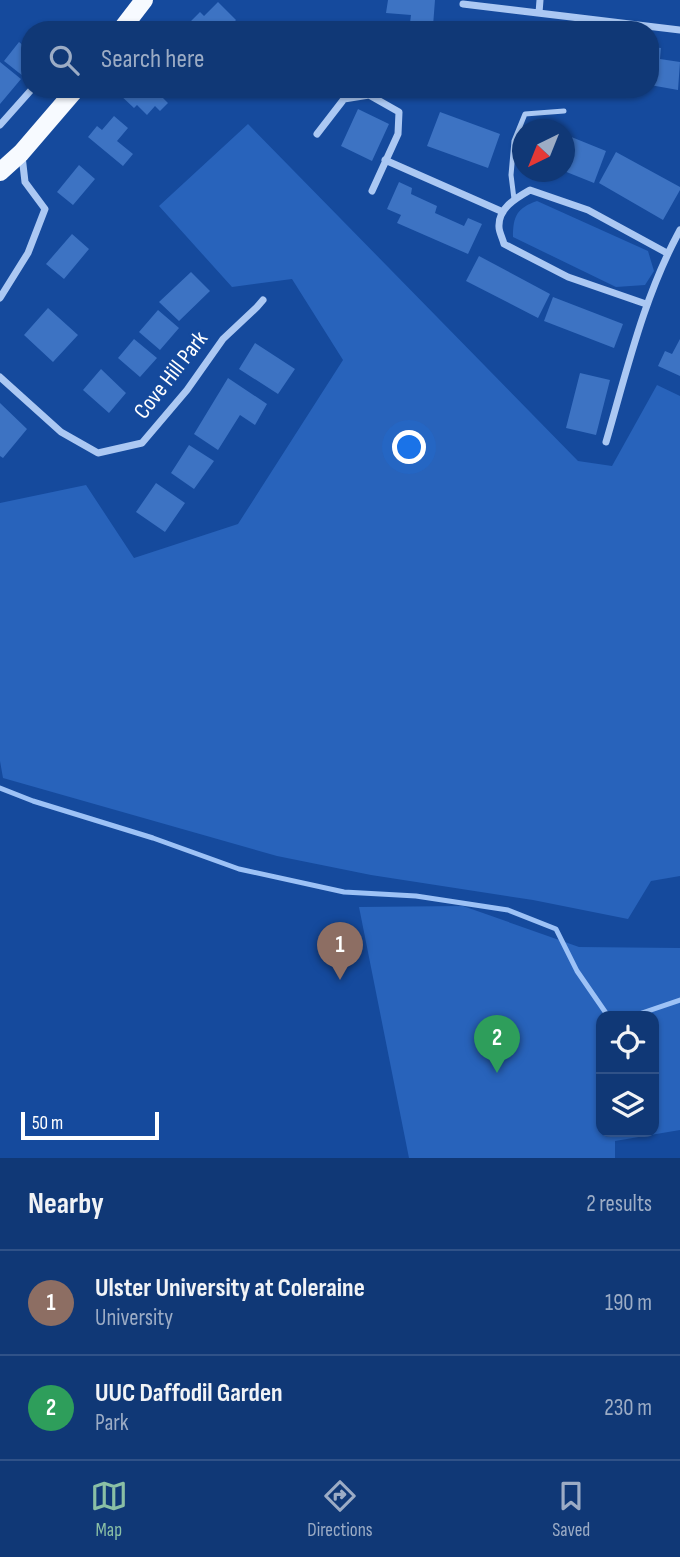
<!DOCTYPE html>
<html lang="en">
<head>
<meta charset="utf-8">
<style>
	:root { --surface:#103876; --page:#1e437e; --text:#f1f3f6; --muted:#9cacc5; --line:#305288; --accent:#8abfa5 }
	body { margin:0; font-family:"Sofia Sans Condensed",sans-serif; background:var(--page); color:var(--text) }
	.controls { position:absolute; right:21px; bottom:21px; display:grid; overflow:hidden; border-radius:14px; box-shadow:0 2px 5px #0004 }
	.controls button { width:63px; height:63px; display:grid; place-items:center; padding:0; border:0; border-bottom:2px solid var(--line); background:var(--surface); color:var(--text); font:35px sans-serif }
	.compass { position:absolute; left:512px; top:119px; width:63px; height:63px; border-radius:50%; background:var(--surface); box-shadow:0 2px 5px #0004; rotate:223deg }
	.scale { position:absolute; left:21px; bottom:18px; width:138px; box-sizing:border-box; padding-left:7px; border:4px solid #fff; border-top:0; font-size:19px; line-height:24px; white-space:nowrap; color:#fff; -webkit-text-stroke:5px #154a9d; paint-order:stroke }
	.you { position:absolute; left:410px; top:448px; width:24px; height:24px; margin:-18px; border:5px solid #fff; border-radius:50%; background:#1a73e8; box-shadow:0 0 0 10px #1a73e833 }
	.badge { display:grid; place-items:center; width:46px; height:46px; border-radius:50%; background:var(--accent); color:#fff; font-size:23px; font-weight:700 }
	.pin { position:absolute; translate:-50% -58px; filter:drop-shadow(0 2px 4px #0008) }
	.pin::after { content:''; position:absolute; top:37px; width:24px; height:21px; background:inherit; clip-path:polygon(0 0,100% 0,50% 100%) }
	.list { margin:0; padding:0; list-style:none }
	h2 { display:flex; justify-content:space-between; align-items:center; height:91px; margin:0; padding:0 28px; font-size:30px }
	h2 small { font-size:23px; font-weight:400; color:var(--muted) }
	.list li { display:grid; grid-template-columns:46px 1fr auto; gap:21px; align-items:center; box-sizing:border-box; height:105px; padding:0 28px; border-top:2px solid var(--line) }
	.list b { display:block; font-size:26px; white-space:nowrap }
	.list p { margin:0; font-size:23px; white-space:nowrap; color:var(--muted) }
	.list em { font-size:23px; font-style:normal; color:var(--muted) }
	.icon { flex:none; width:38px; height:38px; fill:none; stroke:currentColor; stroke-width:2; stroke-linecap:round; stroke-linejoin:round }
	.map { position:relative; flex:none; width:680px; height:1158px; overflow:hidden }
	.search { position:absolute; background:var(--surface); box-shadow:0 2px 5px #0004; left:21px; right:21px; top:21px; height:77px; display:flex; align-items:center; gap:18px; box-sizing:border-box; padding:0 24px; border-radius:28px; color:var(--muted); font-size:26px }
	.sheet { height:301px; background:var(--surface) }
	nav { display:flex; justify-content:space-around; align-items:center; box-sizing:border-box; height:98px; border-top:2px solid var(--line); background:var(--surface); font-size:19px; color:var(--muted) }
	nav a { display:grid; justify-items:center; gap:4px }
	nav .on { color:var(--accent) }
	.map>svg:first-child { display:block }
	.green { fill:#2863bb; fill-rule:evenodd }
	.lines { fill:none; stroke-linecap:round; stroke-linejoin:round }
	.stream { stroke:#9dc2f6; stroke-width:5 }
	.building { fill:#3d73c3 }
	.service { stroke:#abc8f3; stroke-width:5 }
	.minor { stroke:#abc8f3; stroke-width:7 }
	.primary { stroke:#f7faff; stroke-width:18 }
	.labels { text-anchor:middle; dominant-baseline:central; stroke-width:5; stroke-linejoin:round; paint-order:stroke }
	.street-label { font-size:23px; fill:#fff; stroke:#154a9d }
</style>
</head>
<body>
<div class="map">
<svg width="680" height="1158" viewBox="0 0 680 1158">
	<rect width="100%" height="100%" fill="#154a9d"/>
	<path class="green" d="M 248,124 L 578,461 L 612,466 L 657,385 L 680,396 L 680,876 L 651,881 L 628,919 L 533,900 L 371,875 L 277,856 L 3,778 L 0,761 L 0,503 L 86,485 L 134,558 L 238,524 L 343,360 L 292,279 L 232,287 L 159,206 Z
		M 537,201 L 648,251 L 654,271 L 645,285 L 616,287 L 513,237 C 513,216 517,208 537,201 Z
		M 463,906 L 579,947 L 680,948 L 680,1130 L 615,1141 L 615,1158 L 409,1158 L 359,907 ZM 654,1016 L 654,1132 L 601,1132 L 601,1016 Z"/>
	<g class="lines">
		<path class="stream" d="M 0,788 L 33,801 L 153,838 L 239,869 L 344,892 L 416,896 L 508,910 L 556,929 L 577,971 L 608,1016
			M 633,1016 L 680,1000"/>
	</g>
	<path class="building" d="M 388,0 L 435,0 L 433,26 L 410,23 L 411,15 L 386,13 Z
		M 218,2 L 236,20 L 227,30 L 189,30 L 185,27 L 200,12 L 204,16 Z
		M 19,42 L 30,51 L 30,68 L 23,76 L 4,61 Z
		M 650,47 L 661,48 L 660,59 L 680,62 L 678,90 L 650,85 Z
		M 0,62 L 21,79 L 0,104 Z
		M 121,89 L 154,89 L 168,103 L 160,111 L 155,106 L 147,115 L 137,105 L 134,108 L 118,93 Z
		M 358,109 L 389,124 L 372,161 L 341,146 Z
		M 440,112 L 500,134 L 488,168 L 427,146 Z
		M 114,116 L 128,128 L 117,141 L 133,154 L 123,166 L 88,137 L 97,126 L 102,130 Z
		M 564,134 L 606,151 L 594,183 L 564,171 Z
		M 616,152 L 680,187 L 680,190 L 663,220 L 599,183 Z
		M 79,165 L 95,179 L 73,205 L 57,192 Z
		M 399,182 L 412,188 L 411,194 L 437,206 L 435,213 L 464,226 L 468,218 L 482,224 L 468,254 L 397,223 L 401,215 L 387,209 Z
		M 72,234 L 89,249 L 64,279 L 46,264 Z
		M 479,256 L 550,294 L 538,318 L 466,281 Z
		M 191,272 L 210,291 L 179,321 L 159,302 Z
		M 553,297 L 623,324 L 614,348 L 544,321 Z
		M 48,308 L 78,335 L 53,362 L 24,335 Z
		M 158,310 L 179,328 L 160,350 L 139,332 Z
		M 134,339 L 157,358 L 140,377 L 118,358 Z
		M 680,339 L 680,376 L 658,366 L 665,351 L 672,354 Z
		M 255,343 L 295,369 L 278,394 L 239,369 Z
		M 101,369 L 126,393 L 109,413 L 83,390 Z
		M 580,373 L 610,380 L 596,435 L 566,428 Z
		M 228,378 L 267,404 L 255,425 L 240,415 L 218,450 L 194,434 Z
		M 0,403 L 27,429 L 3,458 L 0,456 Z
		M 189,445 L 214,461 L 194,489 L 171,473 Z
		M 156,483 L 185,503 L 165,532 L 136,512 Z"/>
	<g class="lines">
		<path class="service" d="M 514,199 L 511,175 L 514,141 L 525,114 L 564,111"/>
		<path class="minor" d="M 463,4 L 680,30
			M 539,13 L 540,0
			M 0,125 L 32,89
			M 317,134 L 344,99 L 369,95 L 399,112 L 398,134 L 372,191
			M 385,160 L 503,212
			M 0,298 L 28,253 L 45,209 L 25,182 L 22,156
			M 646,304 L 568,277 L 504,244 C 503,239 499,232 499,227 C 498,208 516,198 530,190 L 588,210 L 667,253
			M 0,377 L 61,432 L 98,453 L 142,443 L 187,390 L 223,339 L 257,307 L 263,300
			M 606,442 C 627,370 644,296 680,230"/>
		<path class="primary" d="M 121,30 L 144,0
			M 0,172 L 21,153 L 76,89"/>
	</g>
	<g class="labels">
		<g class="street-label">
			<text transform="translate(171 375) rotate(-52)">Cove Hill Park</text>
		</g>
	</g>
</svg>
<div class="controls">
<button><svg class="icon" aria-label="locate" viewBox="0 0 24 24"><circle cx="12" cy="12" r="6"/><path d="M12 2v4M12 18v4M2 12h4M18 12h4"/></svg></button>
<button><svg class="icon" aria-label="layers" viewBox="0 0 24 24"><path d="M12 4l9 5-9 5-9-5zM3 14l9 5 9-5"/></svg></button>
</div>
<svg class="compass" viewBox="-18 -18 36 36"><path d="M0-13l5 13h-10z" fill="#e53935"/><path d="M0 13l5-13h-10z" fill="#9cacc5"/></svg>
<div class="scale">50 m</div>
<div class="you"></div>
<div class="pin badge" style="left:340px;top:980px;background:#8d6e63">1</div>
<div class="pin badge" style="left:497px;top:1073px;background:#2e9e5b">2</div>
<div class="search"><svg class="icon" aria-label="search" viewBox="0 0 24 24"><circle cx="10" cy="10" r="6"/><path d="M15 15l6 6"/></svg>Search here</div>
</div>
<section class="sheet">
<h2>Nearby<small>2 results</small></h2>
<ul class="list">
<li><span class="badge" style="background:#8d6e63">1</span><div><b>Ulster University at Coleraine</b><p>University</p></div><em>190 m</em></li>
<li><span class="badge" style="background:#2e9e5b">2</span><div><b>UUC Daffodil Garden</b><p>Park</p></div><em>230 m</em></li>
</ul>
</section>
<nav>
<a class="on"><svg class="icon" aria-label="map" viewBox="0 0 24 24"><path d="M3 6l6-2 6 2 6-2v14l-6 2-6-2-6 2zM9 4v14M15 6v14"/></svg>Map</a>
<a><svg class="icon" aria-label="directions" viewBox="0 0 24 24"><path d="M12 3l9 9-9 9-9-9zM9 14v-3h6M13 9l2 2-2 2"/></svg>Directions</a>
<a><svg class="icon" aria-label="saved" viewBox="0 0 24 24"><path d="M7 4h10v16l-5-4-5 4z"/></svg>Saved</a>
</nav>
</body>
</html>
